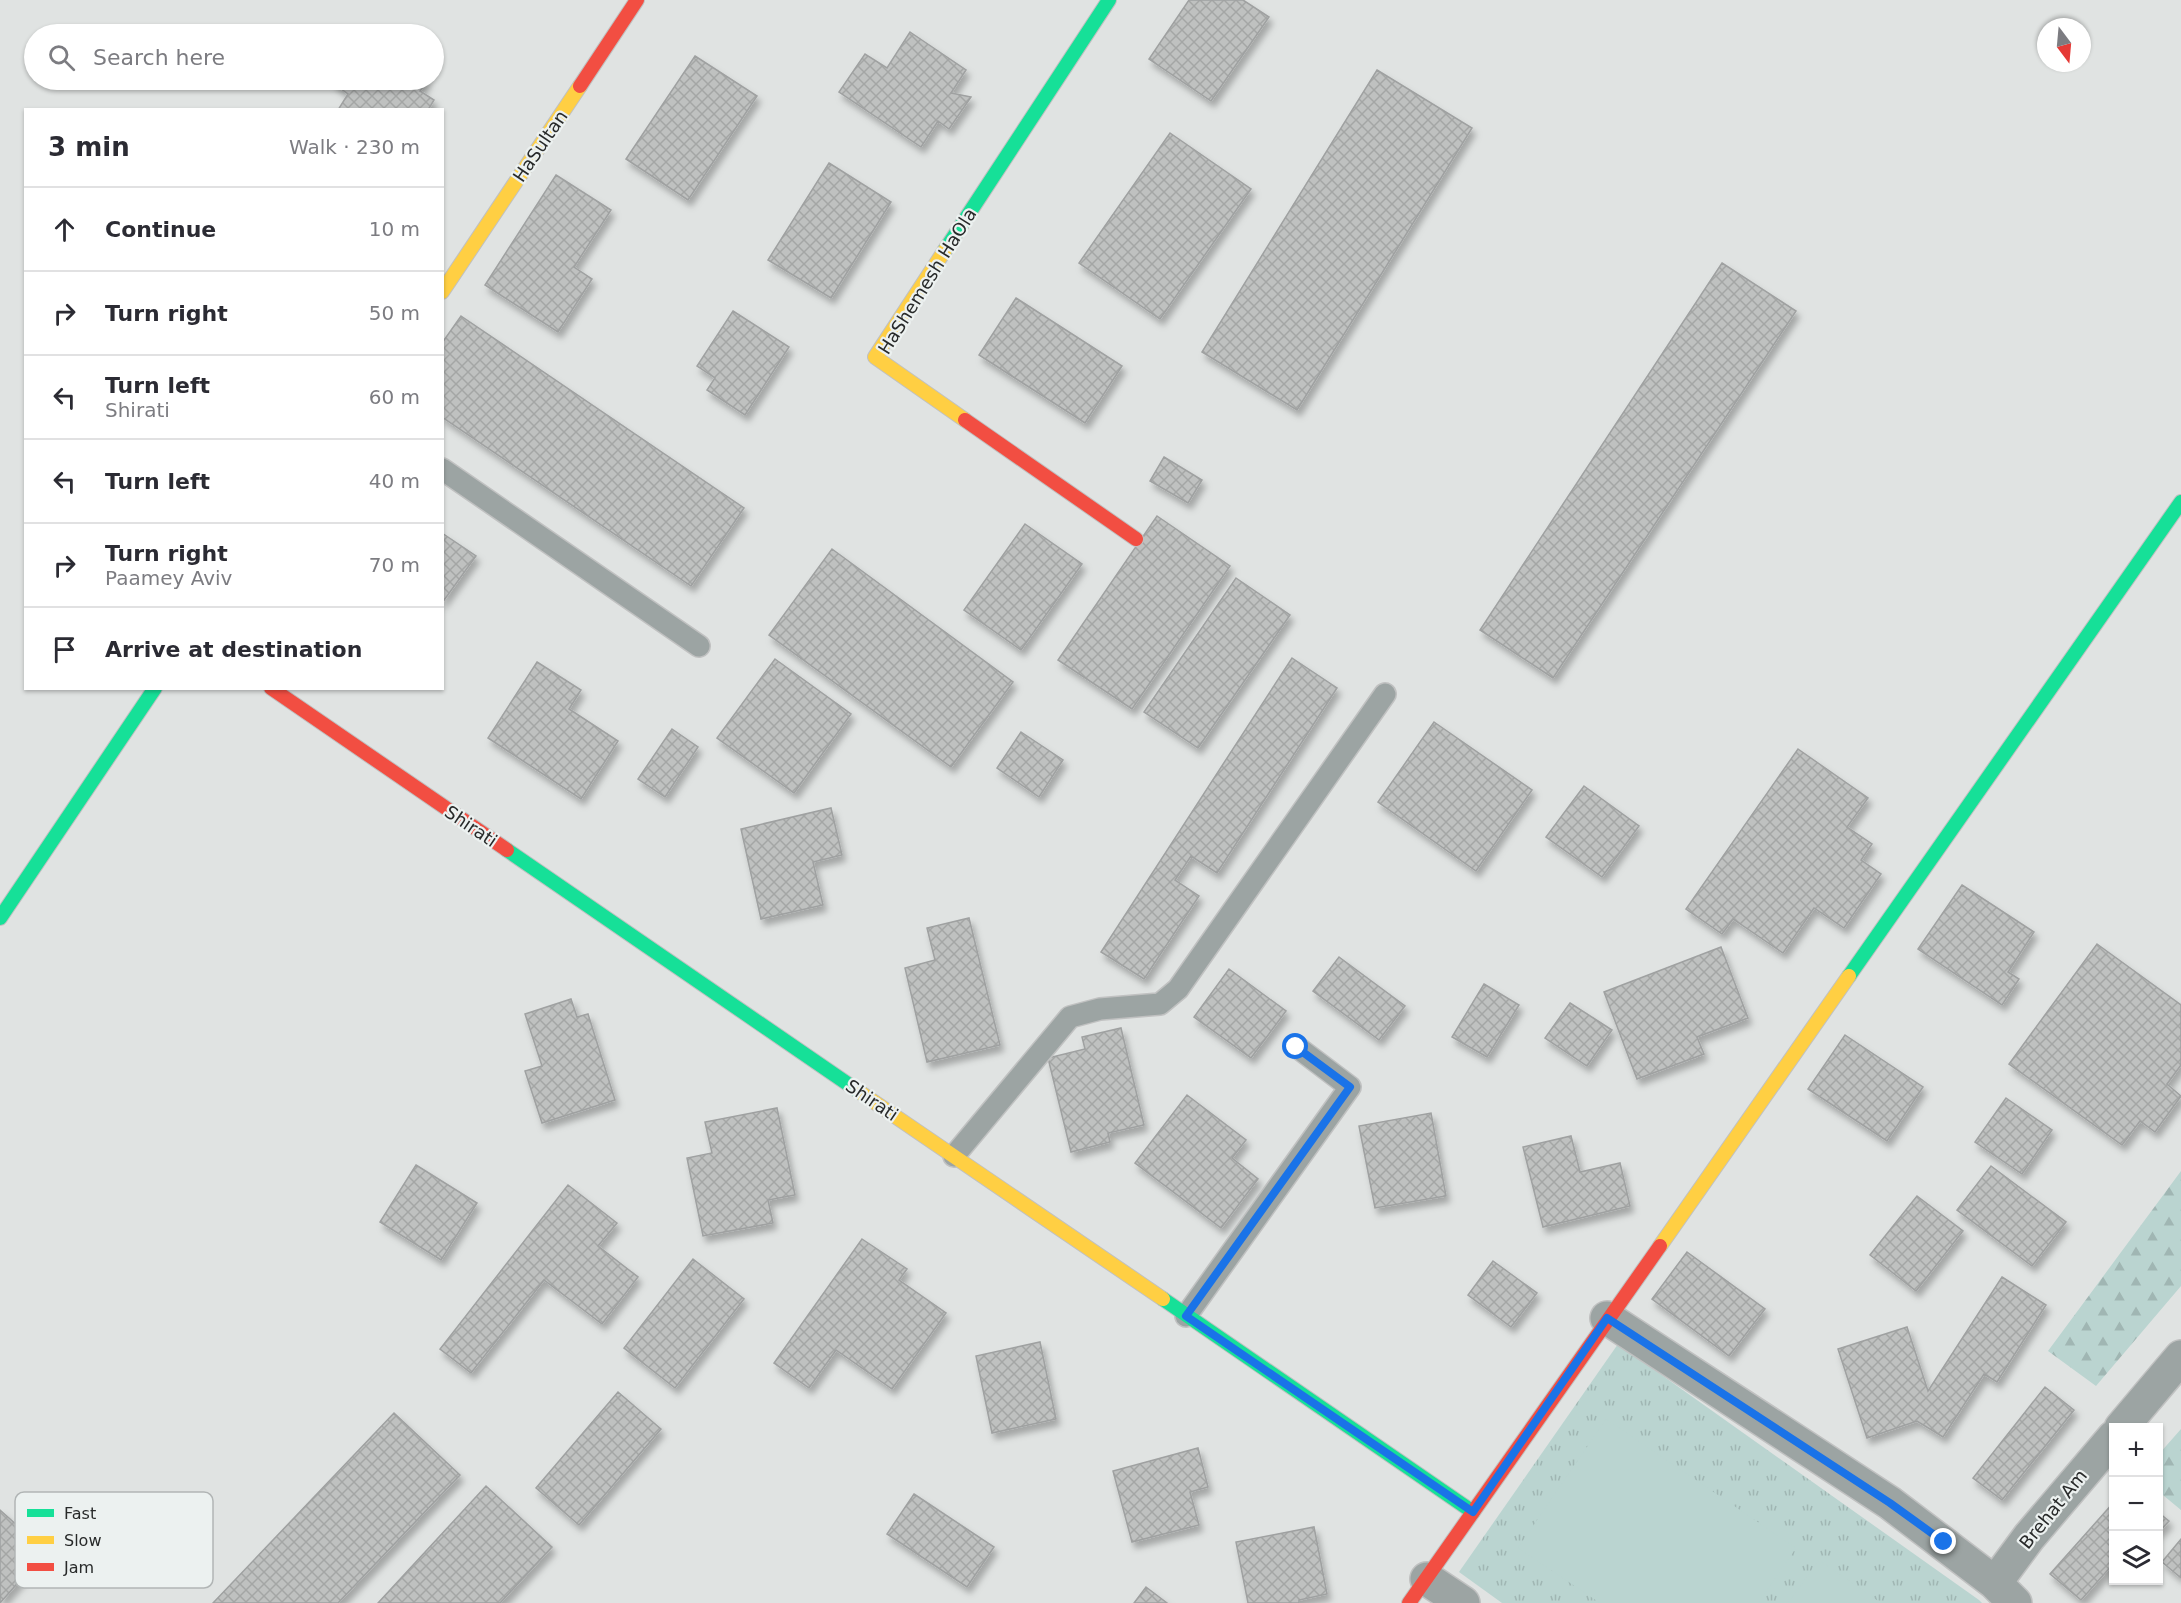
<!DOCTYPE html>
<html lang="en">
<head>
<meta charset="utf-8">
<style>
	:root { --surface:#fff; --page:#f7f7f7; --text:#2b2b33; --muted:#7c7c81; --line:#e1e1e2 }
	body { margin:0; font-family:"DejaVu Sans",sans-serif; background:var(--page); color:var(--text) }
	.controls { position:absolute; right:18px; bottom:18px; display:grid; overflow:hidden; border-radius:0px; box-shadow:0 2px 4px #0004 }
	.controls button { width:54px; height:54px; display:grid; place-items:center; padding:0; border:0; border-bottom:2px solid var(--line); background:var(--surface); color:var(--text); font:30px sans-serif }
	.compass { position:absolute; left:2037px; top:18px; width:54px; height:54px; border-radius:50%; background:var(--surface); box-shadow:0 2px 4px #0004; rotate:164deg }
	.stop { position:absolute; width:18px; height:18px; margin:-14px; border:4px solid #1a73e8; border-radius:50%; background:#fff }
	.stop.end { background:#1a73e8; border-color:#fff; box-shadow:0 2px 6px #0008 }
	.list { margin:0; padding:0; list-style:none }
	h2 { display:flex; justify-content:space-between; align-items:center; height:78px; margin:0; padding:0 24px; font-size:26px }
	h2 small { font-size:20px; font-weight:400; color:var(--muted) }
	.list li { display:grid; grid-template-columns:39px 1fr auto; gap:18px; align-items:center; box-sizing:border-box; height:84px; padding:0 24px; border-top:2px solid var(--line) }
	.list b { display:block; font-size:22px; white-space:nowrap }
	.list p { margin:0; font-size:20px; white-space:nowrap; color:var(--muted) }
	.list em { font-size:20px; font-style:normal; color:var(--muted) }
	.icon { flex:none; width:33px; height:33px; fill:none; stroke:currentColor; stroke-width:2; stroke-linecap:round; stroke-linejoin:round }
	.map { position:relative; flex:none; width:2181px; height:1603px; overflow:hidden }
	.search { position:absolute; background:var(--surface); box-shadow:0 2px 4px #0004; left:24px; top:24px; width:420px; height:66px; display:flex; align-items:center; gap:15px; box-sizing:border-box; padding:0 21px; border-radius:33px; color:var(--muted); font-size:22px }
	.panel { position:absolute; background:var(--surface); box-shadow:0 2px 4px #0004; left:24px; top:108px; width:420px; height:582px; border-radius:0px }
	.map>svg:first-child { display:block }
	.grass { fill:url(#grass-tufts) }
	.forest { fill:url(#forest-firs) }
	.pitch { fill:#bad4d0 }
	.building { fill:url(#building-cross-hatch); stroke:#9fa1a1; stroke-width:1.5; filter:url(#shadow) }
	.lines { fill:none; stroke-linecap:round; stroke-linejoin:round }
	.lane-casing { stroke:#c0c1c1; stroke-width:24 }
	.street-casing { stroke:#c0c1c1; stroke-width:36 }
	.fast-casing { stroke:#c0c1c1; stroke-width:16 }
	.slow-casing { stroke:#c0c1c1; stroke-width:16 }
	.jam-casing { stroke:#c0c1c1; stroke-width:16 }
	.lane { stroke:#9ca4a3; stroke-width:21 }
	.street { stroke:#9ca4a3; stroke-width:33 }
	.fast { stroke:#16e098; stroke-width:14 }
	.slow { stroke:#ffcf43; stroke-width:14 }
	.jam { stroke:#f24e42; stroke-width:14 }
	.route { stroke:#1a73e8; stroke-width:8 }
	.labels { text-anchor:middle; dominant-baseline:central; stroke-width:4.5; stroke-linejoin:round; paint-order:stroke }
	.street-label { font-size:18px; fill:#282a2a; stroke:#ecf1f0 }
	.key { fill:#ecf1f0; stroke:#b1b5b5; stroke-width:1.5 }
	.key-label { font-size:16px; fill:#282a2a }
</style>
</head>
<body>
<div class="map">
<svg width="2181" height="1603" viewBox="0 0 2181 1603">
	<defs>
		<pattern id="grass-tufts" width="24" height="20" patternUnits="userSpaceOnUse" patternTransform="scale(1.5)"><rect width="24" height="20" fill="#bad4d0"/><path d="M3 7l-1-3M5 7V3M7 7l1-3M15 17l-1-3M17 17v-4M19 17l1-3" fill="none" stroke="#a0b6b3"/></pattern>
		<pattern id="forest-firs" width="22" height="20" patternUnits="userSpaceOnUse" patternTransform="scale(1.5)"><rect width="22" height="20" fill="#bad4d0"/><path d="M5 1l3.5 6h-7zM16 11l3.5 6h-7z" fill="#a0b6b3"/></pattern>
		<pattern id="building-cross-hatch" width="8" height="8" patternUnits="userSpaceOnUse" patternTransform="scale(1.5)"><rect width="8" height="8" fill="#bfc1c0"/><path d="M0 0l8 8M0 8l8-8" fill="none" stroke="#a4a6a5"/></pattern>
		<filter id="shadow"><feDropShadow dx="3.5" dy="6" stdDeviation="3" flood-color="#0004"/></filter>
	</defs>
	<rect width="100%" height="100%" fill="#e0e3e2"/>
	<path class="grass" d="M 1618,1344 L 1979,1600 L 1982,1603 L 1502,1603 L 1459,1572 Z"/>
	<path class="forest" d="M 2181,1171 L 2181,1286 L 2096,1386 L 2048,1351 Z
		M 2181,1429 L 2181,1510 L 2158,1491 L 2159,1454 Z"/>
	<path class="pitch" d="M 1606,1419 L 1796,1548 L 1758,1603 L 1600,1603 L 1518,1548 Z
		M 1819,1560 L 1881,1603 L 1788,1603 Z"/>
	<path class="building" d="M 1189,0 L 1243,0 L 1269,17 L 1211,101 L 1149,59 Z
		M 910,32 L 966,70 L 951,93 L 971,97 L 949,129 L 938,121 L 921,147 L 839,92 L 865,54 L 887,68 Z
		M 695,56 L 757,96 L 688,200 L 626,159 Z
		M 1377,70 L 1472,128 L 1297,410 L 1202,352 Z
		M 335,80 L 428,80 L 420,91 L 434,100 L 428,110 L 338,110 L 348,94 L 333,83 Z
		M 1170,133 L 1251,189 L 1160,319 L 1079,263 Z
		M 829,163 L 891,202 L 831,298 L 768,260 Z
		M 556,175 L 611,210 L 574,267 L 592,279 L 558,332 L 485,285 Z
		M 1722,263 L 1796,311 L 1553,678 L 1480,630 Z
		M 1016,298 L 1122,366 L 1085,423 L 979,355 Z
		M 733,311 L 789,347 L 745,415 L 707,390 L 715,378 L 697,366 Z
		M 461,316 L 744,508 L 691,586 L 442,417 L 442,343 Z
		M 1164,457 L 1202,480 L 1188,503 L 1150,481 Z
		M 1157,516 L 1230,566 L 1132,709 L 1058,660 Z
		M 1025,524 L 1082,564 L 1021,650 L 964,610 Z
		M 442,533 L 476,556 L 442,603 Z
		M 832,549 L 1013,682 L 951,767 L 769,635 Z
		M 1236,578 L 1290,615 L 1198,748 L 1144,712 Z
		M 1292,658 L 1337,688 L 1217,873 L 1191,856 L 1175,880 L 1199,896 L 1144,979 L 1101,952 Z
		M 775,659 L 851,714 L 794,793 L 717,738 Z
		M 537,662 L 581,690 L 569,709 L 618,741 L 581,799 L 488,738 Z
		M 1434,722 L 1532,790 L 1476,871 L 1378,802 Z
		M 672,729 L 698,747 L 665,797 L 638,779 Z
		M 1021,732 L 1063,760 L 1039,797 L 997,768 Z
		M 1798,749 L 1868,798 L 1847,827 L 1872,844 L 1861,860 L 1881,874 L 1844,928 L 1814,908 L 1783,953 L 1733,919 L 1722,934 L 1686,909 Z
		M 1584,786 L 1639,826 L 1602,877 L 1546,837 Z
		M 831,808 L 842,855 L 813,862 L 823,905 L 761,919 L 741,829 Z
		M 1962,885 L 2034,932 L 2008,972 L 2019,979 L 2002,1005 L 1918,949 Z
		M 969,918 L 1000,1045 L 927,1062 L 905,968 L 935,960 L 927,928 Z
		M 2097,944 L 2181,1005 L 2181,1065 L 2167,1084 L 2181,1096 L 2155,1132 L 2140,1121 L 2122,1145 L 2009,1064 Z
		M 1721,947 L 1748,1018 L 1697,1037 L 1704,1054 L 1637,1079 L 1604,992 Z
		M 1339,957 L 1405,1006 L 1379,1040 L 1313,991 Z
		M 1229,969 L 1286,1011 L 1251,1058 L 1194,1017 Z
		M 1484,984 L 1519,1005 L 1487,1057 L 1452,1037 Z
		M 571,999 L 577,1017 L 588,1014 L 615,1100 L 542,1123 L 525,1071 L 542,1066 L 525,1014 Z
		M 1570,1003 L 1612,1030 L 1587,1066 L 1545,1038 Z
		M 1121,1028 L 1144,1125 L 1108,1133 L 1110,1142 L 1071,1152 L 1048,1058 L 1085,1049 L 1082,1037 Z
		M 1845,1035 L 1923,1087 L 1887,1141 L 1808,1089 Z
		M 1187,1095 L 1246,1140 L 1232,1158 L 1258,1179 L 1221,1228 L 1135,1163 Z
		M 2006,1098 L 2052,1130 L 2022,1174 L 1975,1142 Z
		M 777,1108 L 795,1195 L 768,1200 L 773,1223 L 703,1236 L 687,1158 L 712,1153 L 705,1122 Z
		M 1431,1113 L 1446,1196 L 1375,1208 L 1359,1126 Z
		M 1571,1136 L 1580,1172 L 1620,1163 L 1630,1206 L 1543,1227 L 1523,1147 Z
		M 416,1165 L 477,1203 L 441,1260 L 380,1222 Z
		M 1991,1166 L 2066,1222 L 2032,1266 L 1957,1210 Z
		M 568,1185 L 617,1223 L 598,1246 L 638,1277 L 602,1324 L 544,1280 L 471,1373 L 440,1349 Z
		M 1917,1196 L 1963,1231 L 1916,1291 L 1870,1255 Z
		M 862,1239 L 907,1269 L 899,1280 L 946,1313 L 892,1389 L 836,1350 L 809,1388 L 774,1363 Z
		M 1687,1252 L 1765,1309 L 1729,1356 L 1652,1299 Z
		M 693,1259 L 744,1299 L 675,1388 L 624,1348 Z
		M 1493,1261 L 1537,1293 L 1511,1327 L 1468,1295 Z
		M 2002,1277 L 2046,1305 L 1997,1382 L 1984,1374 L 1943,1437 L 1917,1421 L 1867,1438 L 1838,1349 L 1907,1327 L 1928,1391 Z
		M 1040,1342 L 1056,1419 L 992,1433 L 976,1356 Z
		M 2045,1387 L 2074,1410 L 2002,1500 L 1973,1478 Z
		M 618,1392 L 661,1429 L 579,1525 L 536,1488 Z
		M 394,1413 L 460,1475 L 338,1603 L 213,1603 Z
		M 1198,1448 L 1208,1487 L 1190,1492 L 1199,1525 L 1132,1542 L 1113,1471 Z
		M 486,1486 L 552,1547 L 500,1603 L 378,1603 Z
		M 914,1494 L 994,1547 L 967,1587 L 887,1534 Z
		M 2114,1502 L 2114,1563 L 2081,1600 L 2050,1574 Z
		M 0,1510 L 46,1551 L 0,1603 Z
		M 2158,1512 L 2169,1521 L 2158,1533 Z
		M 1314,1527 L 1327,1594 L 1299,1600 L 1299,1603 L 1248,1603 L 1236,1542 Z
		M 2181,1539 L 2181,1578 L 2162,1562 Z
		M 1146,1587 L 1167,1603 L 1134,1603 Z"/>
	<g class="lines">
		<g class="lane-casing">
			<path id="lane" d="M 442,469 L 699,646
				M 954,1156 L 1070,1017 L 1100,1009 L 1160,1004 L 1178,989 L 1385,694
				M 1186,1316 L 1350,1087 L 1297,1047"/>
		</g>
		<g class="street-casing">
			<path id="street" d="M 1607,1318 L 1890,1503 L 1995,1583 L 2015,1603
				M 2121,1428 L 2181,1357
				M 1427,1579 L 1463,1603
				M 1995,1583 L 2029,1537 L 2114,1437"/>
		</g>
		<g class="fast-casing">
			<path id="fast" d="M 945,250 L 1109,0
				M 507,850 L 861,1093
				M 0,918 L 155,688
				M 1849,976 L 2181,502
				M 1163,1299 L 1473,1512"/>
		</g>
		<g class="slow-casing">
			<path id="slow" d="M 945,250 L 875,357 L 965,420
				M 442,292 L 580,86
				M 861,1093 L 1163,1299
				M 1660,1246 L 1849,976"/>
		</g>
		<g class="jam-casing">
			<path id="jam" d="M 580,86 L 637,0
				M 965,420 L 1136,539
				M 271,688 L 507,850
				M 1409,1603 L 1660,1246"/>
		</g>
		<use href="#lane" class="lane"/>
		<use href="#street" class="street"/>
		<use href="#fast" class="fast"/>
		<use href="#slow" class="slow"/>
		<use href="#jam" class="jam"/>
	</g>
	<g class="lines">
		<path class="route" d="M 1296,1047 L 1350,1087 L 1186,1316 L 1473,1512 L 1607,1318 L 1890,1503 L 1944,1542"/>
	</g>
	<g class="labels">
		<g class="street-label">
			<text transform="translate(540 146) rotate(-56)">HaSultan</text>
			<text transform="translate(927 281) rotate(-58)">HaShemesh HaOla</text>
			<text transform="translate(471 826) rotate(34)">Shirati</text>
			<text transform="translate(872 1100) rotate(34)">Shirati</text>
			<text transform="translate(2053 1509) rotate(-51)">Brehat Am</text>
		</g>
	</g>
	<rect x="15" y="1492" width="198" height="96" rx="9" class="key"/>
	<rect x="27" y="1509" width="27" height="8" fill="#16e098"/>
	<rect x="27" y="1536" width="27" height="8" fill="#ffcf43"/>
	<rect x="27" y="1563" width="27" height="8" fill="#f24e42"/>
	<g class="key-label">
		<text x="64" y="1519">Fast</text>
		<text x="64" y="1546">Slow</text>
		<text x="64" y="1573">Jam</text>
	</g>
</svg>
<div class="controls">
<button>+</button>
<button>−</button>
<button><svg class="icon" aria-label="layers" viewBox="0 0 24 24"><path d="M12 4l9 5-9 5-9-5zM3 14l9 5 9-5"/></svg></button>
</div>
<svg class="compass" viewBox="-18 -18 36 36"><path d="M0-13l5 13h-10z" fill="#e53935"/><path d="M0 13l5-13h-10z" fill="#7c7c81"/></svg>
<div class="stop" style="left:1296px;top:1047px"></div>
<div class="stop end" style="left:1944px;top:1542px"></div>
<div class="search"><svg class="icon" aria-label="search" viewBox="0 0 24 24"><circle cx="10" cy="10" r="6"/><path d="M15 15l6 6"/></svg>Search here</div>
<section class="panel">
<h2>3 min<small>Walk · 230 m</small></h2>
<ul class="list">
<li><svg class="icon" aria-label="ahead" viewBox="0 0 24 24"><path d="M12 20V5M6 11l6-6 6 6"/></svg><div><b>Continue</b></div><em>10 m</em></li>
<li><svg class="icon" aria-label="right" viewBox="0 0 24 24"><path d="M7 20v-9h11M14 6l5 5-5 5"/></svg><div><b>Turn right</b></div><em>50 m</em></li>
<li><svg class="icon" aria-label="left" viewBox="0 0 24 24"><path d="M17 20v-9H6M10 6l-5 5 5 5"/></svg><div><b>Turn left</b><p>Shirati</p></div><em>60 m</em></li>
<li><svg class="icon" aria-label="left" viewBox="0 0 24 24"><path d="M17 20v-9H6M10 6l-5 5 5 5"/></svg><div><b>Turn left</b></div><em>40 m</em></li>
<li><svg class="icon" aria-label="right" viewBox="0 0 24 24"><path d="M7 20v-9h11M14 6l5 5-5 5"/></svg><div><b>Turn right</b><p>Paamey Aviv</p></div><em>70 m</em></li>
<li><svg class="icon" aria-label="arrive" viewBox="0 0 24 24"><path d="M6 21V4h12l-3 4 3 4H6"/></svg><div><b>Arrive at destination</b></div></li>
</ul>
</section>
</div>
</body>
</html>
